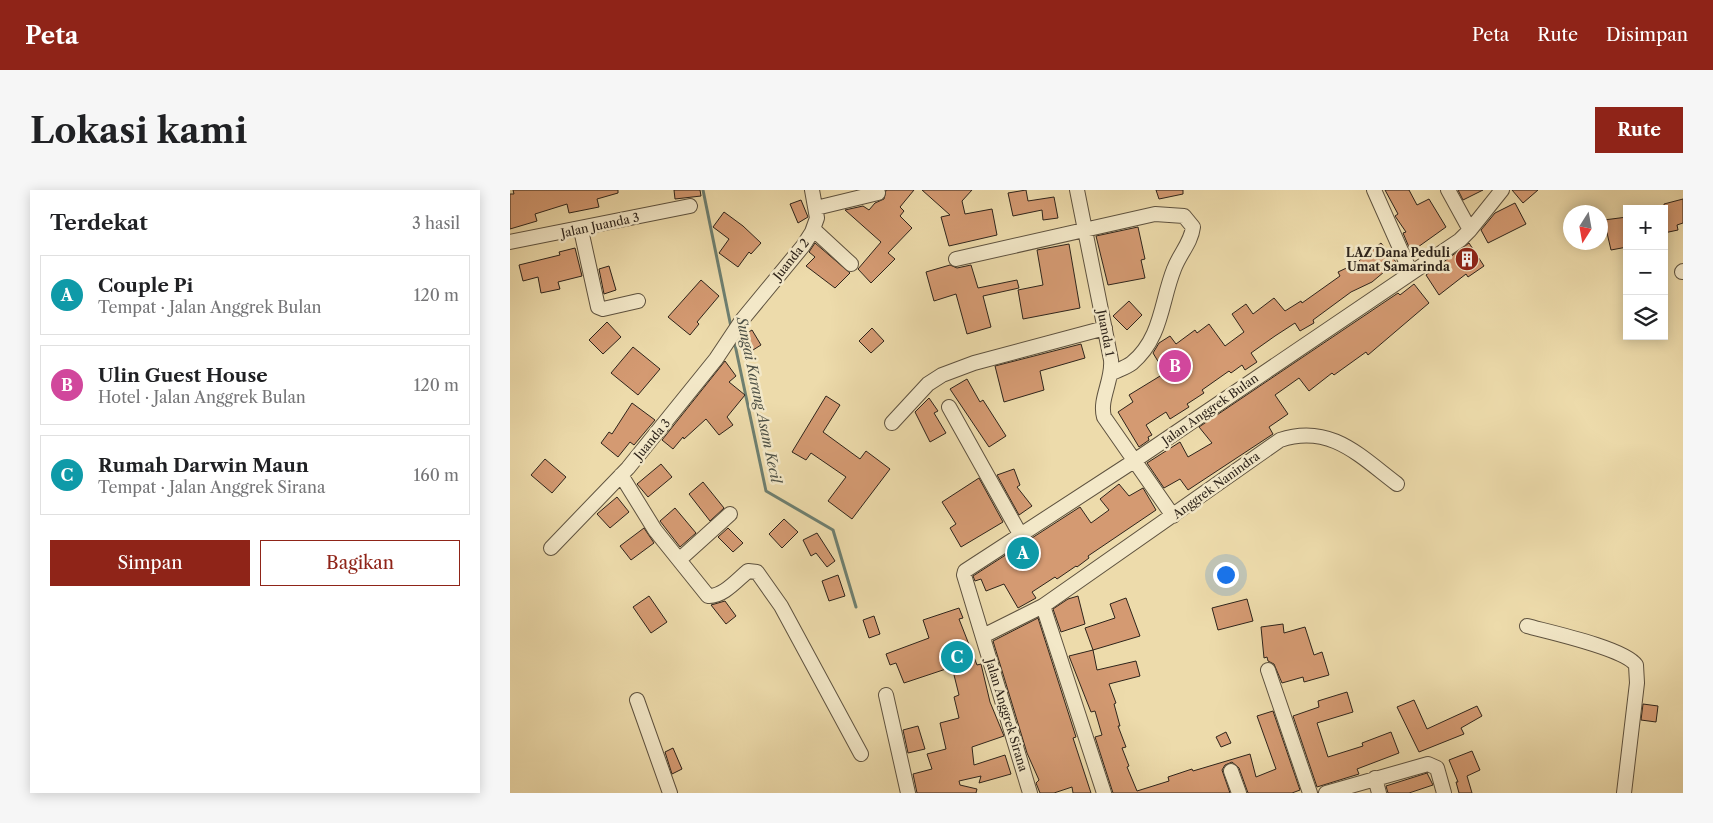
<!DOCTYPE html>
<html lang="id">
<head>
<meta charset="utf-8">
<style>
	:root { --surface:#fff; --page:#f6f6f6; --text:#202124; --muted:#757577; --line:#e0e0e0; --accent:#8f2418 }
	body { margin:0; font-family:"Libre Caslon Text",serif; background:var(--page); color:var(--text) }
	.controls { position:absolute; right:15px; top:15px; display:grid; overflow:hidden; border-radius:0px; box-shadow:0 2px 12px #0003 }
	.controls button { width:45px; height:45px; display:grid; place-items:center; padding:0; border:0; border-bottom:1px solid var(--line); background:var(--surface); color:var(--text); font:25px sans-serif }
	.compass { position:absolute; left:1053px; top:15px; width:45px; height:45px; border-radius:50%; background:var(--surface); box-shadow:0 2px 12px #0003; rotate:191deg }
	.you { position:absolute; left:715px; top:384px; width:18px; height:18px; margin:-12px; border:4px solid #fff; border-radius:50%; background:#1a73e8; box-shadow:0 0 0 8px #1a73e833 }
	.badge { display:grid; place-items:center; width:32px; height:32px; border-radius:50%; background:var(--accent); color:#fff; font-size:16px; font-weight:700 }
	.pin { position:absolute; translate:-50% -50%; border:2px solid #fff; box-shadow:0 1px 5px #0006 }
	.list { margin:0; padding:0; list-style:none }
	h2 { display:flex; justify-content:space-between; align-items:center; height:65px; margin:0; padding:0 20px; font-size:21px }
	h2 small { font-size:16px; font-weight:400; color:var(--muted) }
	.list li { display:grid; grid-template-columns:32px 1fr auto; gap:15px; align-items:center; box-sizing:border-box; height:80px; margin:0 10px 10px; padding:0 10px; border:1px solid var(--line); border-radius:0px }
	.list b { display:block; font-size:19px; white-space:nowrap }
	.list p { margin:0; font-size:16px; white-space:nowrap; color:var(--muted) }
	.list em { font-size:16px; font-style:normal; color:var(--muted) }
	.actions { display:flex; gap:10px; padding:15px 20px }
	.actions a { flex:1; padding:11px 0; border:1px solid var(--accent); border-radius:0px; text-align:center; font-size:18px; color:var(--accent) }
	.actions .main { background:var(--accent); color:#fff }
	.icon { flex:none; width:28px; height:28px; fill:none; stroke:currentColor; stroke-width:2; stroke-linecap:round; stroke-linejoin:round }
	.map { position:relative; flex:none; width:1173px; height:603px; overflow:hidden; border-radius:0px }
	header { display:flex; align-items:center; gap:30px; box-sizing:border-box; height:70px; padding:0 25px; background:var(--accent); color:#fff }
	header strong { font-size:24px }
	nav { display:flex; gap:28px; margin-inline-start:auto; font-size:18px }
	.intro { display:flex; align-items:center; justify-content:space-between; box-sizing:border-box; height:120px; padding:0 30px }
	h1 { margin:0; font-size:35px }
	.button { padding:12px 22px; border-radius:0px; background:var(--accent); color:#fff; font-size:18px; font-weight:700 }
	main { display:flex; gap:30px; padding:0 30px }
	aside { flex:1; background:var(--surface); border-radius:0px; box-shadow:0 2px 12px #0003 }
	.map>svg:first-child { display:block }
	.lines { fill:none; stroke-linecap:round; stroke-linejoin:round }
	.stream { stroke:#6e7f70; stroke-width:3 }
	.building { fill:#d49a72; stroke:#2e241b }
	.minor-casing { stroke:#5e523f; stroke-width:16 }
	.minor { stroke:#f3e8c8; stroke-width:14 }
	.labels { text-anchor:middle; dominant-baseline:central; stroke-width:5; stroke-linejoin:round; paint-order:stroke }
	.street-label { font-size:12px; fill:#2e241b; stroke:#f3e8c8 }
	.poi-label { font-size:12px; font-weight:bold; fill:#2e241b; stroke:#f3e8c8; text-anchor:end }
	.water-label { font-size:14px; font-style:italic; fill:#4e5146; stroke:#f3e8c8 }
</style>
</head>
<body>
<header>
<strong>Peta</strong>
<nav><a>Peta</a><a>Rute</a><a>Disimpan</a></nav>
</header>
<div class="intro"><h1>Lokasi kami</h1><a class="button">Rute</a></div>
<main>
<aside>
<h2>Terdekat<small>3 hasil</small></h2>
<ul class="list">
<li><span class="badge" style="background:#0f9aa8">A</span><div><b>Couple Pi</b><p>Tempat · Jalan Anggrek Bulan</p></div><em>120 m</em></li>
<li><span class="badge" style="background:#d1479c">B</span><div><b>Ulin Guest House</b><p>Hotel · Jalan Anggrek Bulan</p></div><em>120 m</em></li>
<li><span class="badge" style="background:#0f9aa8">C</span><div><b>Rumah Darwin Maun</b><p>Tempat · Jalan Anggrek Sirana</p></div><em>160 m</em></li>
</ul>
<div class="actions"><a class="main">Simpan</a><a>Bagikan</a></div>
</aside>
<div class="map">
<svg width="1173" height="603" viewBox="0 0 1173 603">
	<rect width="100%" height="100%" fill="#eddbab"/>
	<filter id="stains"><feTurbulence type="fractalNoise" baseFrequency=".004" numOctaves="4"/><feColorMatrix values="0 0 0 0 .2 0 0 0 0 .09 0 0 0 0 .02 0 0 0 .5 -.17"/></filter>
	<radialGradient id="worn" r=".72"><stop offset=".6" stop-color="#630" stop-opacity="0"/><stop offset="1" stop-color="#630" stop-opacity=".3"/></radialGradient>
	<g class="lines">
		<path class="stream" d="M 193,0 L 221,137
			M 224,150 L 256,301 L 323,340 L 346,417"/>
	</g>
	<path class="building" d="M 3,0 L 108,0 L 108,3 L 87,9 L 89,17 L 59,23 L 57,14 L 25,24 L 27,31 L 0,39 L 0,4 L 4,4 Z
		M 164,0 L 190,0 L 191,6 L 165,9 Z
		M 376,0 L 404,0 L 390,17 L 394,21 L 390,26 L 402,38 L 378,63 L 385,69 L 361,93 L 348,79 L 371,52 L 335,20 L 353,16 L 359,20 L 365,13 L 374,9 Z
		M 412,0 L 462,0 L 452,11 L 455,24 L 482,19 L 487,45 L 439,56 L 431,27 L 440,25 Z
		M 516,0 L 518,11 L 544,7 L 548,28 L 533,30 L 532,20 L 503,26 L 498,3 Z
		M 646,0 L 673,0 L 673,4 L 649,9 Z
		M 875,0 L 899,0 L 907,15 L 919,9 L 936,37 L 901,62 L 893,43 L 896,42 L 885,26 L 888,24 Z
		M 948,0 L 973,0 L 953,10 Z
		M 1002,0 L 1028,0 L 1013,13 Z
		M 1173,9 L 1173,33 L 1167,35 L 1168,40 L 1154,43 L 1154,14 Z
		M 291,10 L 298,27 L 288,33 L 280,14 Z
		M 1005,13 L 1016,34 L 978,53 L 971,40 L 985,23 Z
		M 214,22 L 233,36 L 251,53 L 241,64 L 239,62 L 228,77 L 209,63 L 219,49 L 203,37 Z
		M 1117,27 L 1117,57 L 1101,60 L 1094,30 Z
		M 628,37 L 635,69 L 631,70 L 635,88 L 598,95 L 586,46 Z
		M 305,53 L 340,83 L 325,98 L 296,76 L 305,67 L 299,62 Z
		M 871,53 L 886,72 L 862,92 L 841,102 L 803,130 L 804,133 L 790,141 L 785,133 L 765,146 L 741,163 L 747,172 L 735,180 L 732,175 L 721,183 L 719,181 L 692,200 L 694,203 L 677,214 L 679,217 L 660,229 L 656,222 L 636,235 L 642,245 L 638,247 L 639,250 L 629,257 L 608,222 L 623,212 L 619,205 L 655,183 L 643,163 L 649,153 L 660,146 L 666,154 L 685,140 L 687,143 L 699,134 L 715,156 L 734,142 L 722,124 L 736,114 L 743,124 L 764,108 L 775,121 L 791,111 L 792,113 L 830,86 L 828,82 L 845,74 Z
		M 959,53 L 974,76 L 958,87 L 956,84 L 929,105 L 916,85 Z
		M 559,54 L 570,118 L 513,129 L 508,100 L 533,95 L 527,60 Z
		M 65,58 L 72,86 L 48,92 L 50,99 L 31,103 L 28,87 L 13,91 L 9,75 L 50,65 L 49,62 Z
		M 440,75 L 447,78 L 461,75 L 468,98 L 507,90 L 509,98 L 473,106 L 481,137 L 457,144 L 446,104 L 424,111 L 416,82 Z
		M 99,76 L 106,100 L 94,104 L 89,79 Z
		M 191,90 L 209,106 L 187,132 L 189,134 L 180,145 L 158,127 Z
		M 904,94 L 919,113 L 858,165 L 856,162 L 824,185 L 822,183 L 799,201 L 789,188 L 765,205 L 778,224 L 759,237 L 763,244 L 678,300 L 670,289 L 654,298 L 637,273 L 670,252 L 678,267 L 702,253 L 689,237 L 888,103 L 890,105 Z
		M 619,111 L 632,125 L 617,140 L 603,126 Z
		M 97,132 L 111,147 L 93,164 L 79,150 Z
		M 362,138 L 374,151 L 361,163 L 349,151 Z
		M 242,140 L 251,155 L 235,165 L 227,153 L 232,146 Z
		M 571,154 L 575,168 L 530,181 L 534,200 L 494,212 L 485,176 Z
		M 123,157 L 150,179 L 128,205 L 101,183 Z
		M 215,171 L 226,186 L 219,192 L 235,205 L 217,227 L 223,235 L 209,245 L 196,229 L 174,249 L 173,247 L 163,259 L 152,250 Z
		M 457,189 L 470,212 L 473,210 L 496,246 L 479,257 L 440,199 Z
		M 316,206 L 330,215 L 313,242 L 350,269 L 356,261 L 380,279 L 342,329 L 318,311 L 336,287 L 301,263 L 296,270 L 282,262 Z
		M 419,208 L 428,221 L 424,223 L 436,243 L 420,252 L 405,222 Z
		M 122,213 L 145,230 L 124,255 L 120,252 L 108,267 L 91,253 L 99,242 L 102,244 Z
		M 35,269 L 56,287 L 42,303 L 21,285 Z
		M 151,274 L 162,287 L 138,307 L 127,294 Z
		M 504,279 L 510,295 L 507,297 L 522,316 L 509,325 L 487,285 Z
		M 469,288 L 493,332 L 451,357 L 440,338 L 446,334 L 432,312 Z
		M 193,292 L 214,318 L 200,331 L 179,304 Z
		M 609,294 L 619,306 L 633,298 L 646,320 L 578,366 L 579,368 L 567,377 L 566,376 L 547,389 L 545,387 L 522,402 L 526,408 L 508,418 L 494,394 L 476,401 L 471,389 L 465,391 L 463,386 L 570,317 L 581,333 L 599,320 L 590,309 Z
		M 107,307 L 119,322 L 100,338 L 87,324 Z
		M 165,318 L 186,343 L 170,357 L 150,331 Z
		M 274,329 L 288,342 L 272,358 L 259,344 Z
		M 134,338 L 144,353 L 121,370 L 110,356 Z
		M 218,338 L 233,353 L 223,362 L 208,347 Z
		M 307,343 L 325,371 L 317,377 L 306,363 L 301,366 L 293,350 Z
		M 328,385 L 335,406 L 319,411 L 312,391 Z
		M 139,406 L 157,432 L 141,443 L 123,417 Z
		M 568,406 L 575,434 L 551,442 L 543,419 L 558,409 Z
		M 616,408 L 630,446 L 583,460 L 575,438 L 605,428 L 600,414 Z
		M 737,409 L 743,431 L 708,440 L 702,418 Z
		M 215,411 L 226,426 L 216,434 L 201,415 Z
		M 449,418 L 453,428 L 449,429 L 467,475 L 471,474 L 480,512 L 494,546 L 462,557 L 464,575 L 495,565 L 501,584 L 469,593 L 471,586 L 449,591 L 450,595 L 467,599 L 466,603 L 407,603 L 403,584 L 422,579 L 417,564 L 436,559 L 430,533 L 449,528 L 444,507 L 449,505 L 442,477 L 394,493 L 386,473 L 380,475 L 376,464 L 419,448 L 413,430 Z
		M 364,426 L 370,444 L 359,448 L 353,430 Z
		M 528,428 L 566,547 L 563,548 L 581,603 L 563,603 L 562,597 L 544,603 L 530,603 L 526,593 L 529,590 L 517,563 L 483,451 Z
		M 773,434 L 774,443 L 795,437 L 804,465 L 812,462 L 819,485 L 794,492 L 793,487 L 772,493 L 764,474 L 758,471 L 757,467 L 754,468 L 751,437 Z
		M 583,460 L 587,480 L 626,471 L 630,486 L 599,494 L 606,513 L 604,514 L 610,536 L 608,536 L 616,557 L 612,558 L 619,576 L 617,577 L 627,601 L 659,591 L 658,587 L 682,579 L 683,581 L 740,564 L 746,587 L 766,579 L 747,526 L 763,521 L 790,600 L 782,603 L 738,603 L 729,578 L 722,572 L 715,575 L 712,580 L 720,603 L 603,603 L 585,547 L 592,545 L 585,521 L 581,522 L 559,466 Z
		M 837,502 L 843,522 L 807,533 L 818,567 L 853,556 L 852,553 L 881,542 L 889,563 L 847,579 L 849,584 L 807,597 L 783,526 L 809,517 L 808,511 Z
		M 904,510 L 917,539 L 967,516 L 972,526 L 951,538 L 954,544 L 909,562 L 887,517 Z
		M 1133,514 L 1148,516 L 1146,532 L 1131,530 Z
		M 408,536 L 415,559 L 398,563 L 393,540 Z
		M 716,542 L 721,553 L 711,557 L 706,547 Z
		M 163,558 L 172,579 L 162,584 L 155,562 Z
		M 962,561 L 970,580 L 957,586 L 962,603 L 949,603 L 946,592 L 948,592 L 939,570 Z
		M 917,583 L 923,595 L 899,603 L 878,603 L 876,596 Z"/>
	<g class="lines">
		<g class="minor-casing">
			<path id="minor" d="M 567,0 L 601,170 C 603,190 589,209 594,227 L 663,326
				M 864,0 L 901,83
				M 306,18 L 368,3
				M 303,39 L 341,74
				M 71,40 L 88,117 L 93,119 L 128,111
				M 960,40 L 992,0
				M 0,52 L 180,16
				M 446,69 L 645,24 L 674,26 L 683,37 C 681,53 670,63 664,79 C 651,111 652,148 622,173 C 617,177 608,180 602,183
				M 1172,82 L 1173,81
				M 439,217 L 510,344
				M 382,233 L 418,194 L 432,185 L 464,173 L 595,138
				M 111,285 L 145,340 L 198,406 C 213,407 227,390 238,381 L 247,382 L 271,416 L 351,564
				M 41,358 L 118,278 L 206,169 L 232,130 L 293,56 L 302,42 L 307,28 L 302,0
				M 169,370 L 220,324
				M 533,416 L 594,603
				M 1017,436 C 1039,442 1114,458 1126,475 L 1127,493 L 1114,603
				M 473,446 L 533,416 L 770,250 C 820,233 850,266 887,294
				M 758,480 L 800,603
				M 376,505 L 398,603
				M 127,510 L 160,603
				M 721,581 L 729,603
				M 865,588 L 869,603
				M 520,603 L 454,385 L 455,381 L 624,271 L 950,50 L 960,40 L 938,0
				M 816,603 L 918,574 L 927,578 L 934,603"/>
		</g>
		<use href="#minor" class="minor"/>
	</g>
	<defs>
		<g id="building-disc" transform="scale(1.25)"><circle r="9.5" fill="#8f2418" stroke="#f3e8c8"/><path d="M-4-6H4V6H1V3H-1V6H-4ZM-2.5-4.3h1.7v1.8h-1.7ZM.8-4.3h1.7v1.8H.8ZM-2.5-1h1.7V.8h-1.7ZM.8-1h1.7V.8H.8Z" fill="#fff"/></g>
	</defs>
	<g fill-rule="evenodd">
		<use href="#building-disc" x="957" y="69"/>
	</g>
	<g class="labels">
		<g class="street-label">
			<text transform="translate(90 35) rotate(-12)">Jalan Juanda 3</text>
			<text transform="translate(281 69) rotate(-51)">Juanda 2</text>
			<text transform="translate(596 143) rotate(79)">Juanda 1</text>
			<text transform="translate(700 219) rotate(-35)">Jalan Anggrek Bulan</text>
			<text transform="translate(142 249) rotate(-50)">Juanda 3</text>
			<text transform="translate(706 295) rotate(-36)">Anggrek Nanindra</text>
			<text transform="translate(497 525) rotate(73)">Jalan Anggrek Sirana</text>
		</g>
		<g class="poi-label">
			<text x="940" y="62">LAZ Dana Peduli<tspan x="940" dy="14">Umat Samarinda</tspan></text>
		</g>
		<g class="water-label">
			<text transform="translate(249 210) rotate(78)">Sungai Karang Asam Kecil</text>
		</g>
	</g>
	<rect width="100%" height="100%" filter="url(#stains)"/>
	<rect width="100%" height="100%" fill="url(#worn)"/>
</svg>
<div class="controls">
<button>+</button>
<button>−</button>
<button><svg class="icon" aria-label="layers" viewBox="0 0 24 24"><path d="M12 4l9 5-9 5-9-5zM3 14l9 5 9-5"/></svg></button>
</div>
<svg class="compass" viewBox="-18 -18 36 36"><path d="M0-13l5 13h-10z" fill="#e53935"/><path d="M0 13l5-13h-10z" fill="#757577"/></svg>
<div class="you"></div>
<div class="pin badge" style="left:513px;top:363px;background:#0f9aa8">A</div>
<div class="pin badge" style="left:665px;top:176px;background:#d1479c">B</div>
<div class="pin badge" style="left:447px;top:467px;background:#0f9aa8">C</div>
</div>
</main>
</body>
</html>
